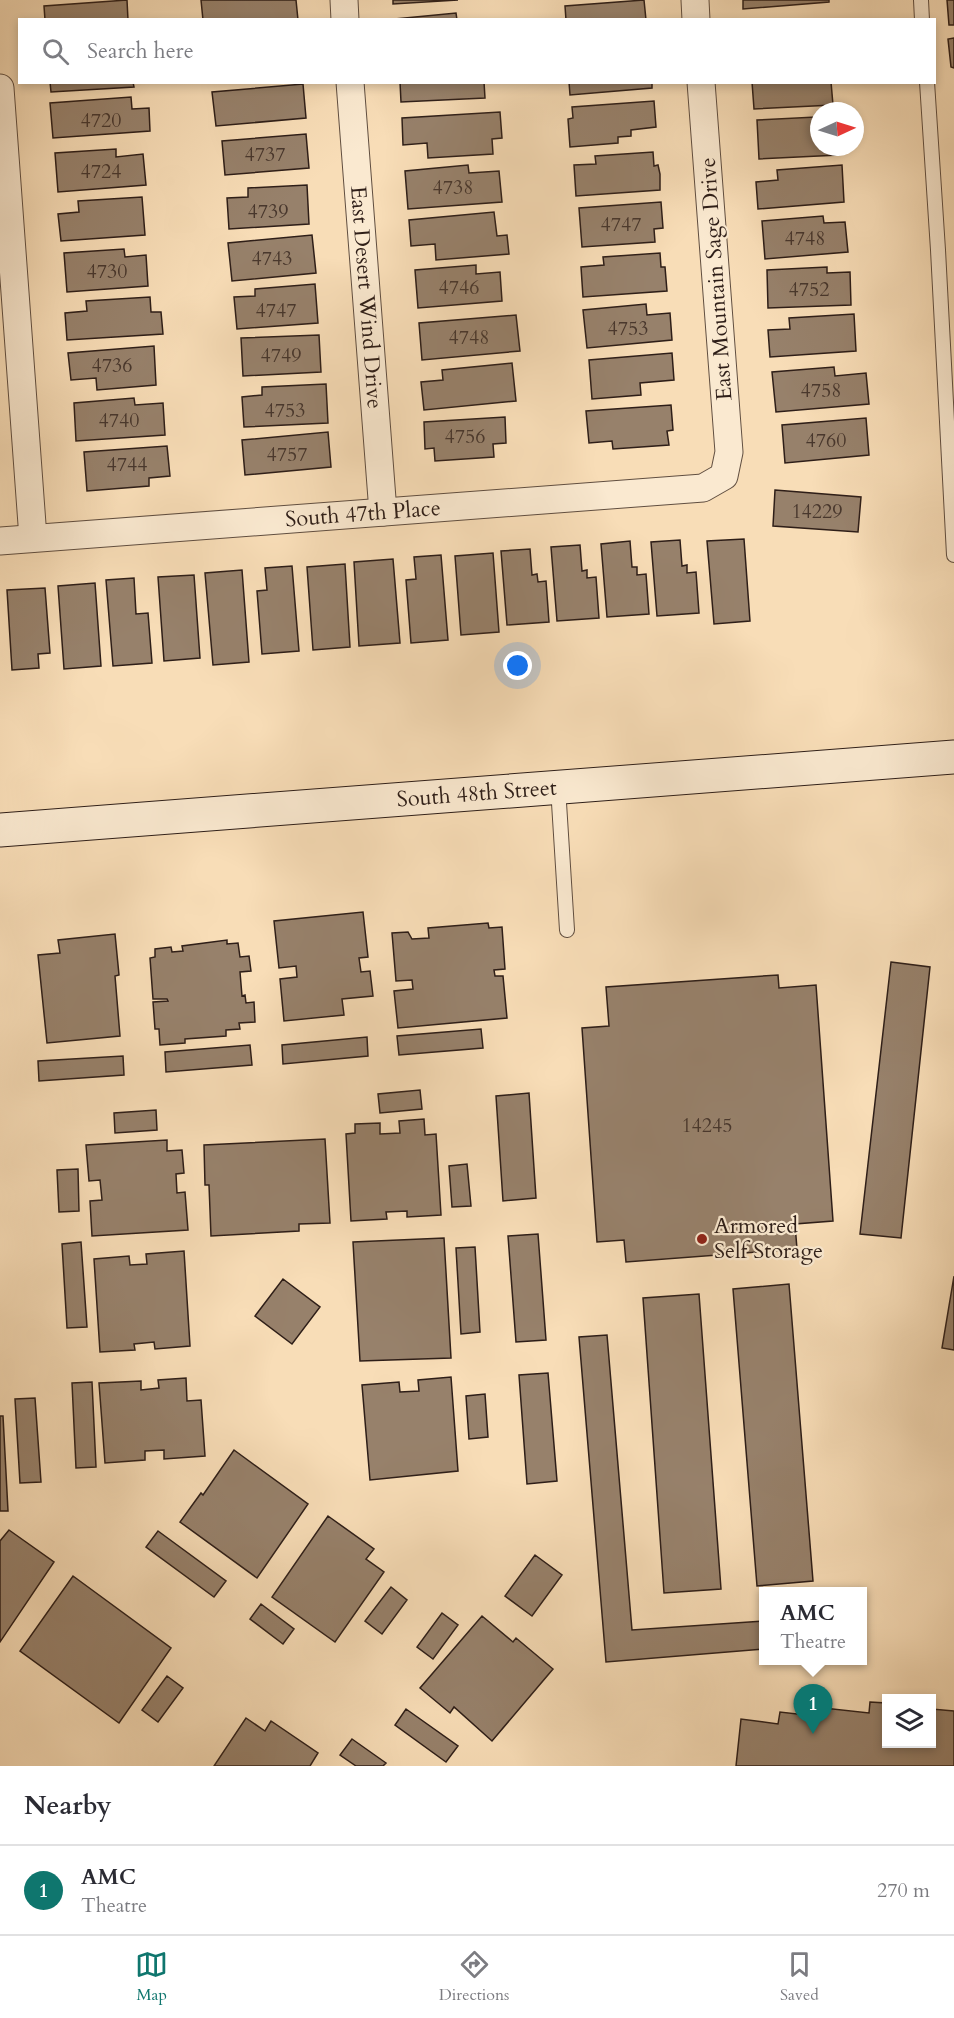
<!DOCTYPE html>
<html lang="en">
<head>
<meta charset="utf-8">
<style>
	:root { --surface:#fff; --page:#f2f2f3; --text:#2b2b33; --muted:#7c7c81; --line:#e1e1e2; --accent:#0f766e }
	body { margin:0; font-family:Cardo,serif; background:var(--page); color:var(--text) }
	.controls { position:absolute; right:18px; bottom:18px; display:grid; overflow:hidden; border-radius:0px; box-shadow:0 3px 9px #0003 }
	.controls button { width:54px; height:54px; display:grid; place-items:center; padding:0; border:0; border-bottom:2px solid var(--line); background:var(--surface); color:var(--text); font:30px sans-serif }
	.compass { position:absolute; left:810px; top:102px; width:54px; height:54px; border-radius:50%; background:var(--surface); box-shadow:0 3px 9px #0003; rotate:86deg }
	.you { position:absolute; left:518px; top:666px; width:21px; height:21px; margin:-15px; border:4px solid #fff; border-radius:50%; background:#1a73e8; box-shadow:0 0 0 9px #1a73e833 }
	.badge { display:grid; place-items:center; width:39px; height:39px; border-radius:50%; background:var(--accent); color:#fff; font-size:20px; font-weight:700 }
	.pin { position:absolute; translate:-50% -50px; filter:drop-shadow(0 2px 3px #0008) }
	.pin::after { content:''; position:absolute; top:32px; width:21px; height:18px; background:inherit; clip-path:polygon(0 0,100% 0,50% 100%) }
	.popup { position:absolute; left:759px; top:1587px; width:108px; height:78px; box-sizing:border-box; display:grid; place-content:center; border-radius:0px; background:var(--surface); filter:drop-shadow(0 2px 4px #0005); font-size:20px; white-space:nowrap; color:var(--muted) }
	.popup b { font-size:22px; color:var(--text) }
	.popup::after { content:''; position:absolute; left:50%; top:100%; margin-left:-12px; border:12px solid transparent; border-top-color:var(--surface) }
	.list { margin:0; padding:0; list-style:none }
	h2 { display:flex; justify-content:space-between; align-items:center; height:78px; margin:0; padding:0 24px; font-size:26px }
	h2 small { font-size:20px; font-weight:400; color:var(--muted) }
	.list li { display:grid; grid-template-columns:39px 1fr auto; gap:18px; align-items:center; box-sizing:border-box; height:90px; padding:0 24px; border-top:2px solid var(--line) }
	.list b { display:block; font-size:22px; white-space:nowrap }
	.list p { margin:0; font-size:20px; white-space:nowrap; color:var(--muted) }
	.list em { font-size:20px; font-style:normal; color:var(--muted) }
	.icon { flex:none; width:33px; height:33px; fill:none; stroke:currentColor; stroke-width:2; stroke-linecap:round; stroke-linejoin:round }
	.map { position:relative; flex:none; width:954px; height:1766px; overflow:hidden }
	.search { position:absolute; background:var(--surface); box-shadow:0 3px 9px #0003; left:18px; right:18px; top:18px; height:66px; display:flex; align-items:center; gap:15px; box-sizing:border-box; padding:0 21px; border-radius:0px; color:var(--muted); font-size:22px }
	.sheet { height:168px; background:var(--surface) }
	nav { display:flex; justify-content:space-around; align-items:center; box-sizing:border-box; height:84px; border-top:2px solid var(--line); background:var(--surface); font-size:16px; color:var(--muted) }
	nav a { display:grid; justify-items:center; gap:3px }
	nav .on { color:var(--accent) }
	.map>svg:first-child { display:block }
	.building { fill:#97816b; stroke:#2e1e18; stroke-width:1.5 }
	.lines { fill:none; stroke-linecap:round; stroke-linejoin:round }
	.service-casing { stroke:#604e40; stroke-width:16 }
	.minor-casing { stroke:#604e40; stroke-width:29 }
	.secondary-casing { stroke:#2e1e18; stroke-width:35 }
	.service { stroke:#fae9d0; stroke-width:14 }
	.minor { stroke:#fae9d0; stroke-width:27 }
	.secondary { stroke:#fae9d0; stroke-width:33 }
	.poi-dot { fill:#8f2418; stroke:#fae9d0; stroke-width:2 }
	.labels { text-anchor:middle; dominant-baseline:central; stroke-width:4.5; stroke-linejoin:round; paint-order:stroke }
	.number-label { font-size:20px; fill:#48372d }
	.street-label { font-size:22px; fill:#2e1e18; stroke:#fae9d0 }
	.poi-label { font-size:22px; fill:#2e1e18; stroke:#fae9d0; text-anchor:start }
</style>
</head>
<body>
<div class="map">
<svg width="954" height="1766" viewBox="0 0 954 1766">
	<rect width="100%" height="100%" fill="#f8ddb7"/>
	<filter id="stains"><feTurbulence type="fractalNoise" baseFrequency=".00333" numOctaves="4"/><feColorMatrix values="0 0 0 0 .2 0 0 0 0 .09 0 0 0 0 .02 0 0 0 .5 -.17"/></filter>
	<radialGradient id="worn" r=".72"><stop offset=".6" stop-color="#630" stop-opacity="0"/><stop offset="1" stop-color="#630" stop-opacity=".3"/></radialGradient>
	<path class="building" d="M 127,0 L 128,20 L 45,20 L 44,6 Z
		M 201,0 L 296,0 L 298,20 L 203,20 Z
		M 393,0 L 458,0 L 393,4 Z
		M 644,0 L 646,20 L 566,20 L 565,6 Z
		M 743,0 L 829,0 L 829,2 L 743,9 Z
		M 947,0 L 954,0 L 954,25 L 949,25 Z
		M 456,13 L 457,20 L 395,20 L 395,19 Z
		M 954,38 L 954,68 L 951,67 L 948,39 Z
		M 50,82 L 133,82 L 134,87 L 51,92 Z
		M 400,82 L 484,82 L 485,98 L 401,102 Z
		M 569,82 L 652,82 L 652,88 L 570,95 Z
		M 752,82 L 831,82 L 833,105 L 754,109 Z
		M 303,84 L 306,118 L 216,126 L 212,92 Z
		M 131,97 L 132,109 L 149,108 L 150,131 L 53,138 L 50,103 Z
		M 654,101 L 656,127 L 631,130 L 631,136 L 618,137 L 618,143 L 570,147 L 568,119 L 573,118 L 572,107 Z
		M 500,112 L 502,138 L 492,139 L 493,154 L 428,158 L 427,143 L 403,145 L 402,118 Z
		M 816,117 L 816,124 L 819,124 L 819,147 L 839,147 L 839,155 L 759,159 L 757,120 Z
		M 306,134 L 309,168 L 225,175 L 222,141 Z
		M 116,149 L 116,157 L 143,154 L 146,185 L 58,192 L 55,153 Z
		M 653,152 L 654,166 L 658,165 L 660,174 L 660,190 L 576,196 L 574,165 L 596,164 L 595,156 Z
		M 468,165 L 469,173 L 499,171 L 502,202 L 408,209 L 405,171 Z
		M 842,165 L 844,202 L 758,209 L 756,182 L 778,180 L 777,170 Z
		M 307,185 L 309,224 L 229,229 L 227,198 L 248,197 L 248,188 Z
		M 142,197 L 145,235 L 61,241 L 58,214 L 79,212 L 78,201 Z
		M 661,202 L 663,228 L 654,229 L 655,242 L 582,247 L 579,208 Z
		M 494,212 L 497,236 L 507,235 L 509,254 L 436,260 L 435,244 L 411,246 L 409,220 Z
		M 823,216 L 824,223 L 845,222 L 848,252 L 765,259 L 762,221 Z
		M 312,235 L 316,273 L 232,281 L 228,243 Z
		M 124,249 L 125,257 L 146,255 L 148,286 L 67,292 L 64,253 Z
		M 660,253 L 661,267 L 665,267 L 667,291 L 583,297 L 581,267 L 604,265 L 603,257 Z
		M 476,265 L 476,274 L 500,272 L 502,301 L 418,308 L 415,270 Z
		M 827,267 L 827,273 L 850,272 L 851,305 L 768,308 L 767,270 Z
		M 315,284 L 318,323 L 237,329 L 234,297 L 255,296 L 255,289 Z
		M 150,297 L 151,312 L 161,312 L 163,334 L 67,340 L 65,313 L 87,311 L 86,301 Z
		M 646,304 L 647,315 L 670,313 L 672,340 L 587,348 L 583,310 Z
		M 854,314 L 856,351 L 770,357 L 768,330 L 790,329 L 789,318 Z
		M 516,315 L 520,351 L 422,360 L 419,323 Z
		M 319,335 L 321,372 L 243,376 L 241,338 Z
		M 154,346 L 156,385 L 97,390 L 96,378 L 71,380 L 68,353 Z
		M 672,353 L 674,380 L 640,383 L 641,395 L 592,399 L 589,360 Z
		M 512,363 L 516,401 L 424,410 L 421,382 L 443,380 L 442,370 Z
		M 834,367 L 835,376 L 866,373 L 869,404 L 776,412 L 772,372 Z
		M 326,384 L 328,423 L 244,427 L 242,397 L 262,395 L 262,387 Z
		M 134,398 L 135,405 L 163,403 L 165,435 L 76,441 L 74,403 Z
		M 671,405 L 673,430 L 667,431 L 669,445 L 613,449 L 612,441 L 589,443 L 586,411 Z
		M 505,417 L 506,443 L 493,444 L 494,457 L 435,461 L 434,448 L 425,449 L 424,422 Z
		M 866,418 L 869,455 L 785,463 L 782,425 Z
		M 328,432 L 331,467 L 245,475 L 242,440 Z
		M 167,446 L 170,476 L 149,478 L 149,486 L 87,491 L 84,452 Z
		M 775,490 L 861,497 L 858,532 L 773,526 Z
		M 744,539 L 750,621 L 714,624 L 707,541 Z
		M 680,540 L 682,566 L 687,565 L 687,573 L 696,572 L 699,613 L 657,616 L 651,542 Z
		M 630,541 L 632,567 L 637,567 L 637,575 L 646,574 L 649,614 L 607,617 L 601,544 Z
		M 580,545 L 582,571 L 587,570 L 587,578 L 596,577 L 599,618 L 557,621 L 551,547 Z
		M 530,549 L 532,575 L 537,574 L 538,582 L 546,581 L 549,622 L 507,625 L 501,551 Z
		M 493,553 L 499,632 L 461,635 L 455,556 Z
		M 441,555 L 448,640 L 411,643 L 406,580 L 416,579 L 414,557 Z
		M 393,559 L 400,643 L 359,646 L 354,562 Z
		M 345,564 L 350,647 L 313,650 L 307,567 Z
		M 292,566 L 299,651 L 262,654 L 257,591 L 267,590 L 265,568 Z
		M 242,570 L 249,662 L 213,665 L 205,573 Z
		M 194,575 L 200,658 L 164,661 L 158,577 Z
		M 134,578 L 136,614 L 148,613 L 152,663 L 113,666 L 106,580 Z
		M 95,583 L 101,666 L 64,669 L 58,586 Z
		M 45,588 L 50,653 L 38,654 L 39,668 L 12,670 L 7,590 Z
		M 363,912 L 368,957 L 359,958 L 361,972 L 370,971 L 373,996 L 342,999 L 344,1015 L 284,1021 L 280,979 L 297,977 L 296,966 L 279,968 L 274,921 Z
		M 488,923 L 489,928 L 502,927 L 505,969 L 494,970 L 495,976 L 503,976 L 507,1018 L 398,1028 L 394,991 L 413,989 L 412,980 L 396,981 L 392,933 L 408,932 L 412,939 L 429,938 L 428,928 Z
		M 115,934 L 119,975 L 115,976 L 120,1036 L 47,1043 L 38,955 L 60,953 L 58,940 Z
		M 227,940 L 227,944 L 238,943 L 240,957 L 249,956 L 251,971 L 240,972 L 242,996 L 245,995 L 246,1003 L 254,1002 L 255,1022 L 239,1023 L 240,1029 L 226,1030 L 226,1036 L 185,1039 L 185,1043 L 160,1045 L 159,1029 L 155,1029 L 153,1002 L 168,1001 L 167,999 L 153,999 L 150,958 L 155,957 L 155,949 L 171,947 L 172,952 L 183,951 L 182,946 Z
		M 891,962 L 930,967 L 901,1238 L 860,1234 Z
		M 778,975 L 779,988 L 816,985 L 833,1221 L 795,1224 L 797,1249 L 626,1262 L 624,1240 L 597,1242 L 582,1028 L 609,1026 L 606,987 Z
		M 481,1029 L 483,1048 L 399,1055 L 397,1036 Z
		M 367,1037 L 368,1056 L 283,1064 L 282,1045 Z
		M 250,1045 L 252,1065 L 166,1072 L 165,1052 Z
		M 123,1056 L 124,1075 L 39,1081 L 38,1061 Z
		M 420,1090 L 422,1109 L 380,1113 L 378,1094 Z
		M 529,1093 L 536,1198 L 503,1201 L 496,1096 Z
		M 156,1110 L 157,1130 L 115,1133 L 114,1113 Z
		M 424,1119 L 425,1135 L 436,1134 L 441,1215 L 407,1217 L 407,1211 L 386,1212 L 387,1219 L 351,1221 L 346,1134 L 355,1133 L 355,1124 L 380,1123 L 380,1134 L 400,1133 L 399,1121 Z
		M 325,1139 L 330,1223 L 299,1224 L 299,1231 L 211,1236 L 209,1185 L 205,1185 L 204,1145 Z
		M 167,1140 L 167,1151 L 182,1150 L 184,1173 L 176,1174 L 177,1193 L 185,1192 L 188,1230 L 92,1236 L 90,1201 L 102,1200 L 100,1180 L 89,1181 L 86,1145 Z
		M 467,1164 L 471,1206 L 452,1207 L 449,1166 Z
		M 78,1169 L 79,1211 L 59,1212 L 57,1170 Z
		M 538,1234 L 546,1340 L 516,1342 L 508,1236 Z
		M 444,1238 L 451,1358 L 360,1361 L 353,1242 Z
		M 81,1242 L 87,1327 L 67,1328 L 62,1244 Z
		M 475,1247 L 480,1332 L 461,1334 L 456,1248 Z
		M 184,1251 L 190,1346 L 155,1349 L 154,1342 L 134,1344 L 135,1350 L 100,1352 L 94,1259 L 129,1256 L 130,1265 L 147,1264 L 146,1254 Z
		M 954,1276 L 954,1350 L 942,1348 Z
		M 283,1279 L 320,1307 L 292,1344 L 255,1316 Z
		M 789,1284 L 813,1581 L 757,1586 L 733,1289 Z
		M 699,1294 L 721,1589 L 664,1593 L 643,1298 Z
		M 607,1335 L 632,1630 L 764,1621 L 764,1649 L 606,1662 L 579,1337 Z
		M 548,1373 L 557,1481 L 527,1484 L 519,1375 Z
		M 451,1377 L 458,1471 L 370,1480 L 362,1385 L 399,1382 L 400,1392 L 419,1391 L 418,1380 Z
		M 186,1378 L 187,1401 L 201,1400 L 205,1456 L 164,1459 L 164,1450 L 145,1451 L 145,1460 L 105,1463 L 99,1383 L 141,1381 L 141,1390 L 159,1388 L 158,1380 Z
		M 92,1382 L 96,1467 L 76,1468 L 72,1383 Z
		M 485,1394 L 488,1437 L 469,1439 L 466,1396 Z
		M 35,1398 L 41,1482 L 20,1483 L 15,1399 Z
		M 0,1416 L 3,1416 L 8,1511 L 0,1511 Z
		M 234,1450 L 308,1504 L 257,1578 L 180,1522 L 201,1493 L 203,1495 Z
		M 328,1516 L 374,1549 L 366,1559 L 384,1572 L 335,1642 L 272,1597 Z
		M 9,1530 L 54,1562 L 0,1642 L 0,1541 Z
		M 158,1531 L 226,1581 L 214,1597 L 146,1547 Z
		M 535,1555 L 562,1575 L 532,1616 L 505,1596 Z
		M 73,1576 L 171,1648 L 119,1723 L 20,1651 Z
		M 391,1587 L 407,1600 L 382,1634 L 365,1621 Z
		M 261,1604 L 294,1629 L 283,1644 L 250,1619 Z
		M 442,1613 L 458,1625 L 433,1659 L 417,1647 Z
		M 482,1616 L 513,1642 L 516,1638 L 553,1669 L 492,1741 L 454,1707 L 450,1713 L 420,1688 Z
		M 167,1676 L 183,1688 L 158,1722 L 142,1710 Z
		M 870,1702 L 886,1703 L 886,1744 L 932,1744 L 932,1709 L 954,1711 L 954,1766 L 736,1766 L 741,1719 L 778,1724 L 780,1712 L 823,1717 L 824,1708 L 869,1713 Z
		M 406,1709 L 458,1746 L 446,1762 L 395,1725 Z
		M 246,1718 L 265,1731 L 271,1721 L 318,1753 L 310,1766 L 214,1766 Z
		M 352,1739 L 386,1763 L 383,1766 L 356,1766 L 340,1755 Z"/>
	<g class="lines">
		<g class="service-casing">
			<path id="service" d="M 921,0 L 922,20
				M 927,82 L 938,250 L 954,555
				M 558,787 L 567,930"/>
		</g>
		<g class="minor-casing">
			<g id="minor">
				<path d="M 344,0 L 345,20"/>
				<path d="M 695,0 L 696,20"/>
				<path id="s1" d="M 350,82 L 383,512"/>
				<path d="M 0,88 L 33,538"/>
				<path id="s2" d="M 0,541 L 703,488 L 724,476 L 729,452 L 701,82"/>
			</g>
		</g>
		<g class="secondary-casing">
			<g id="secondary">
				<path id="s3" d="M 0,830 L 954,757"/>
			</g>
		</g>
		<use href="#service" class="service"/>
		<use href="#minor" class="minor"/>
		<use href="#secondary" class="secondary"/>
	</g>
	<circle class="poi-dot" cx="702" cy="1239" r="6"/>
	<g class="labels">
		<g class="number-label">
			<text x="101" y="120">4720</text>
			<text x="265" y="154">4737</text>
			<text x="101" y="171">4724</text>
			<text x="453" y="187">4738</text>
			<text x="268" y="211">4739</text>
			<text x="621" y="224">4747</text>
			<text x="805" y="238">4748</text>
			<text x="272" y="258">4743</text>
			<text x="107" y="271">4730</text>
			<text x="459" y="287">4746</text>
			<text x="809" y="289">4752</text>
			<text x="276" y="310">4747</text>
			<text x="628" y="328">4753</text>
			<text x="469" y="337">4748</text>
			<text x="281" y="355">4749</text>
			<text x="112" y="365">4736</text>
			<text x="821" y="390">4758</text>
			<text x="285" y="410">4753</text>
			<text x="119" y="420">4740</text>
			<text x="465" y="436">4756</text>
			<text x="826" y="440">4760</text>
			<text x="287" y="454">4757</text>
			<text x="127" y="464">4744</text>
			<text x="817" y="511">14229</text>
			<text x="707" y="1125">14245</text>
		</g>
		<g class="street-label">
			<text transform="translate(716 279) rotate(-94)">East Mountain Sage Drive</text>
			<text stroke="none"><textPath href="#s1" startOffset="216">East Desert Wind Drive</textPath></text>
			<text stroke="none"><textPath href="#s2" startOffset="364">South 47th Place</textPath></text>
			<text stroke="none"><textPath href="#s3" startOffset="478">South 48th Street</textPath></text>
		</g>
		<g class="poi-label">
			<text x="714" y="1226">Armored<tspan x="714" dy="25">Self Storage</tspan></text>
		</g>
	</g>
	<rect width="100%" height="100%" filter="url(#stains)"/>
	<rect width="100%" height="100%" fill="url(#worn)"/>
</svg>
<div class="controls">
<button><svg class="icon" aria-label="layers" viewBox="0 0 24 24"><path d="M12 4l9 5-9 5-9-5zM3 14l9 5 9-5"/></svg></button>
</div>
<svg class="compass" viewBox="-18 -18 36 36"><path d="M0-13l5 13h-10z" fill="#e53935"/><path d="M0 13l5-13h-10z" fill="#7c7c81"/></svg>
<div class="you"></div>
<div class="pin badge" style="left:813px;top:1734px">1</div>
<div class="popup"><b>AMC</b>Theatre</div>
<div class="search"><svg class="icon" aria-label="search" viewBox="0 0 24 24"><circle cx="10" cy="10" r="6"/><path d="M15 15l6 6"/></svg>Search here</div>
</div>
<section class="sheet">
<h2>Nearby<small></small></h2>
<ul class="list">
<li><span class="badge">1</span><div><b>AMC</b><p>Theatre</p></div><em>270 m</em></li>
</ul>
</section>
<nav>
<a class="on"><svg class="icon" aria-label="map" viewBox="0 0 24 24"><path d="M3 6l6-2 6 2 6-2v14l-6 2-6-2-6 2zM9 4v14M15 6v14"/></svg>Map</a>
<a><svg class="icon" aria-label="directions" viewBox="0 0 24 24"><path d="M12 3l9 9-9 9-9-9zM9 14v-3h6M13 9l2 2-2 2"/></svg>Directions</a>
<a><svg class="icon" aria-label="saved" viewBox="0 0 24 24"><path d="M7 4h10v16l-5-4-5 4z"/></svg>Saved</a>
</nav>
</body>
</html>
